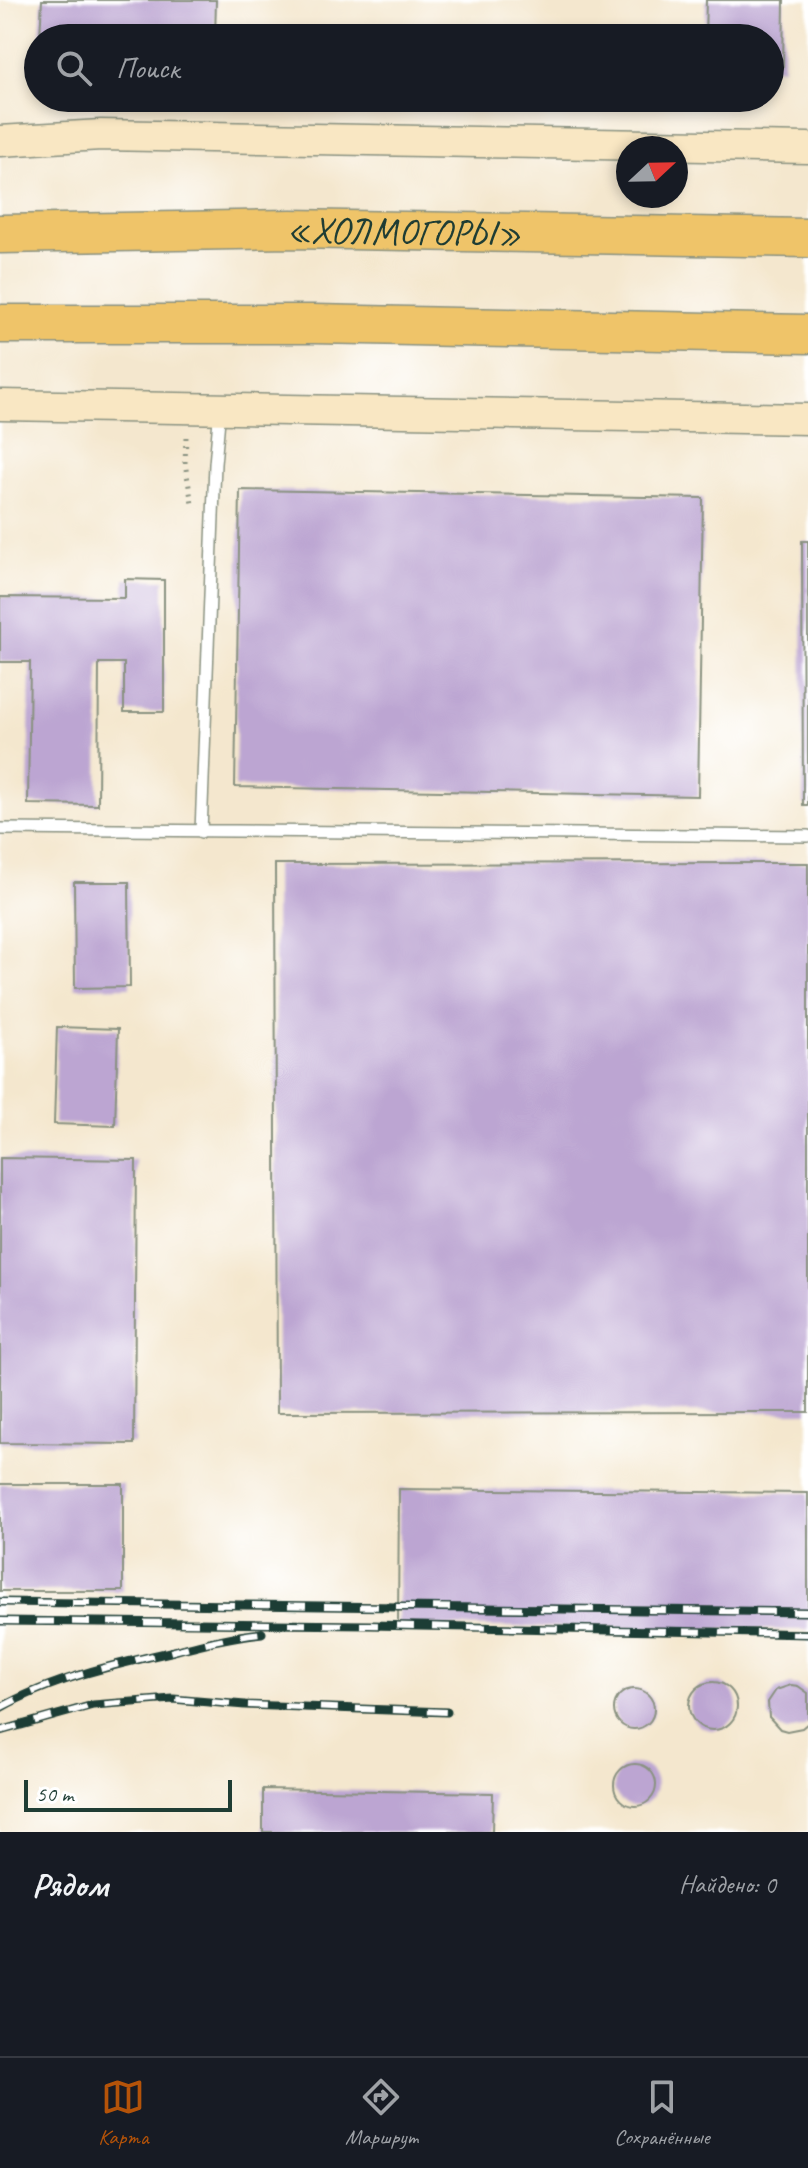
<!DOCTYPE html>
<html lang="ru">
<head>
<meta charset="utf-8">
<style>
	:root { --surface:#171b24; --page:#242831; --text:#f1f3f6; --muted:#9ea1a6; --line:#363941; --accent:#b45309 }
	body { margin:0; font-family:Caveat,sans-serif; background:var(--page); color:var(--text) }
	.compass { position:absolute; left:616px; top:136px; width:72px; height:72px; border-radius:50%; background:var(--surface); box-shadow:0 4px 12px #0003; rotate:68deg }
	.scale { position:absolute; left:24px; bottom:20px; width:208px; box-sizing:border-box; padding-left:8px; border:4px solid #1f3d34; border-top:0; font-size:22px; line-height:28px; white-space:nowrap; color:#1f3d34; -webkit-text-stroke:6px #fff; paint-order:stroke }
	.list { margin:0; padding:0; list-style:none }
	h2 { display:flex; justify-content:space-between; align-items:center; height:104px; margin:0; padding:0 32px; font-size:34px }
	h2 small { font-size:26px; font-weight:400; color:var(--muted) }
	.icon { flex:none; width:44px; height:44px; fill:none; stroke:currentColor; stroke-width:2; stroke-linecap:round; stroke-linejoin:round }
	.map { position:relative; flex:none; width:808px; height:1832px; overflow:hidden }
	.search { position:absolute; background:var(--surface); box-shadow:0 4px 12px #0003; left:24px; right:24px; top:24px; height:88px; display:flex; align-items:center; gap:20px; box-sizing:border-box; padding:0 28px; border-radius:44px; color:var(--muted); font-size:30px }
	.sheet { height:224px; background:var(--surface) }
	nav { display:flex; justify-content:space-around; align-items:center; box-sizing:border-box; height:112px; border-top:2px solid var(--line); background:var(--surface); font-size:22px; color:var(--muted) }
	nav a { display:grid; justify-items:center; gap:4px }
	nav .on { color:var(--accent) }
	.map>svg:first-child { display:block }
	.building { fill:#bca5d2 }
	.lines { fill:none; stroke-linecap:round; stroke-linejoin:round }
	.lane-casing { stroke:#8a9281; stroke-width:14 }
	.secondary-casing { stroke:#8a9281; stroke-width:33 }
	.highway-casing { stroke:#8a9281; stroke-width:41 }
	.path { stroke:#8a9281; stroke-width:5; stroke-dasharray:2 6; stroke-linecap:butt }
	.lane { stroke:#fff; stroke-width:11 }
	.secondary { stroke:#f9e7c3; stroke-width:30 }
	.highway { stroke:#efc469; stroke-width:38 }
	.rail-casing { stroke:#1f3d34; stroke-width:9 }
	.rail { stroke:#fff; stroke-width:6; stroke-dasharray:18; stroke-linecap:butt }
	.labels { text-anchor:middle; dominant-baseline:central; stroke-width:6; stroke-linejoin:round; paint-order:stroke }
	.street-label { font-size:38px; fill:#1f3d34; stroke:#fff }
</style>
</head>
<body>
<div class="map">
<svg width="808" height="1832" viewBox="0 0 808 1832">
	<rect width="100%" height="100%" fill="#fff"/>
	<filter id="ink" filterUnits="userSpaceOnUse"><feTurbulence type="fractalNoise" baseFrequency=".0125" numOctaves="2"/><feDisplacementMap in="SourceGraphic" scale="16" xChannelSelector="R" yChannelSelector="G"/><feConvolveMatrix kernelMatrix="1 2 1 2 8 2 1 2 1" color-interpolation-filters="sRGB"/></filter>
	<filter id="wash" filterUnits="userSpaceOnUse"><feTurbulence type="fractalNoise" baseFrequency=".006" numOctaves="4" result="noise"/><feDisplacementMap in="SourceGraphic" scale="32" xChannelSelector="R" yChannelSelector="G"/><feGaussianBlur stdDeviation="1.8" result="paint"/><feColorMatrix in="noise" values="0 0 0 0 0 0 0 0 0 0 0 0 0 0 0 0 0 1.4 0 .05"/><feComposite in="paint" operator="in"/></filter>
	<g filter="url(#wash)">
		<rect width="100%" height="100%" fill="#f4e7ce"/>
		<g id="blocks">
			<path class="building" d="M 42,0 L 216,0 L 215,38 L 40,38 Z
				M 706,0 L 784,0 L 783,68 L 770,67 L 770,38 L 705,38 Z
				M 437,25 L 437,38 L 410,38 L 409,27 Z
				M 240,490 L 703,498 L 698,796 L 235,787 Z
				M 802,541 L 808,541 L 808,805 L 803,805 Z
				M 125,579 L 164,580 L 164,712 L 124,712 L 124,663 L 99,663 L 98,805 L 28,804 L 30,662 L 0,662 L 0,597 L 125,598 Z
				M 808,863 L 808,1412 L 277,1413 L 275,864 Z
				M 74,882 L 129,882 L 130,987 L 75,988 Z
				M 57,1027 L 118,1029 L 115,1126 L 54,1124 Z
				M 0,1158 L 136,1160 L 134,1444 L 0,1443 Z
				M 0,1484 L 123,1484 L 123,1591 L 0,1591 Z
				M 399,1489 L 808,1493 L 808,1630 L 398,1626 Z
				M689 1706a24 24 0 1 1 48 0a24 24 0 1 1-48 0Z
				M 791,1685 L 798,1686 L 808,1693 L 808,1723 L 802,1728 L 787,1731 L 780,1729 L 769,1717 L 768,1702 L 776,1690 Z
				M614 1709a20 20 0 1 1 40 0a20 20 0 1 1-40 0Z
				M614 1785a21 21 0 1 1 42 0a21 21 0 1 1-42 0Z
				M 263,1789 L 493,1793 L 492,1832 L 263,1832 Z"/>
		</g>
	</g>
	<g filter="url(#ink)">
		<use href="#blocks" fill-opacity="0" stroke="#8a9281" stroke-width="2"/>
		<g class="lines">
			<g class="lane-casing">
				<path id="lane" d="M 0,829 L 808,836
					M 201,832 L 215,464 L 220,408"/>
			</g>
			<g class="secondary-casing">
				<path id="secondary" d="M 0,141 L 101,135 L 808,148
					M 0,405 L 808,419"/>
			</g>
			<g class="highway-casing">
				<g id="highway">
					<path id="s1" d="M 0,234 L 291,229 L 808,238"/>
					<path d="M 0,324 L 314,324 L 808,334"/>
				</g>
			</g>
			<path class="path" d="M 186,437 L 185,463 L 192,504"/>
			<use href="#lane" class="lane"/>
			<use href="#secondary" class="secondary"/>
			<use href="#highway" class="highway"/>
			<g class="rail-casing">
				<path id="rail" d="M 0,1602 L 808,1612
					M 0,1621 L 369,1625 L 808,1634
					M 0,1708 C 52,1679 113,1665 170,1652 C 201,1644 231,1636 262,1633
					M 0,1731 L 93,1705 L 173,1699 L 245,1705 L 447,1712"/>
			</g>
			<use href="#rail" class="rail"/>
		</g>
	</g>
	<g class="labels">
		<g class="street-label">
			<text stroke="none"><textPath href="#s1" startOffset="404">«ХОЛМОГОРЫ»</textPath></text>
		</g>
	</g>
</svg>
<svg class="compass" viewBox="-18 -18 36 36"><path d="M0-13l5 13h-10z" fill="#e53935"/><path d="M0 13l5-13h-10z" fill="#9ea1a6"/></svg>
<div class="scale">50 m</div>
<div class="search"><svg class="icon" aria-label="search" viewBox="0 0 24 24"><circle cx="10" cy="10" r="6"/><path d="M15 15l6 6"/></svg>Поиск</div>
</div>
<section class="sheet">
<h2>Рядом<small>Найдено: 0</small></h2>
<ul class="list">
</ul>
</section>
<nav>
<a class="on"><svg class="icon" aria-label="map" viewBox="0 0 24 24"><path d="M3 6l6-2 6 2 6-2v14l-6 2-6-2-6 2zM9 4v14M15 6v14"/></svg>Карта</a>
<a><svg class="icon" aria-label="directions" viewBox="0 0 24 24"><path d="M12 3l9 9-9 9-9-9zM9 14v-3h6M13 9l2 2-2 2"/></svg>Маршрут</a>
<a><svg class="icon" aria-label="saved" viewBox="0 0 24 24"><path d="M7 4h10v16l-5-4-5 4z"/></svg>Сохранённые</a>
</nav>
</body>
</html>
